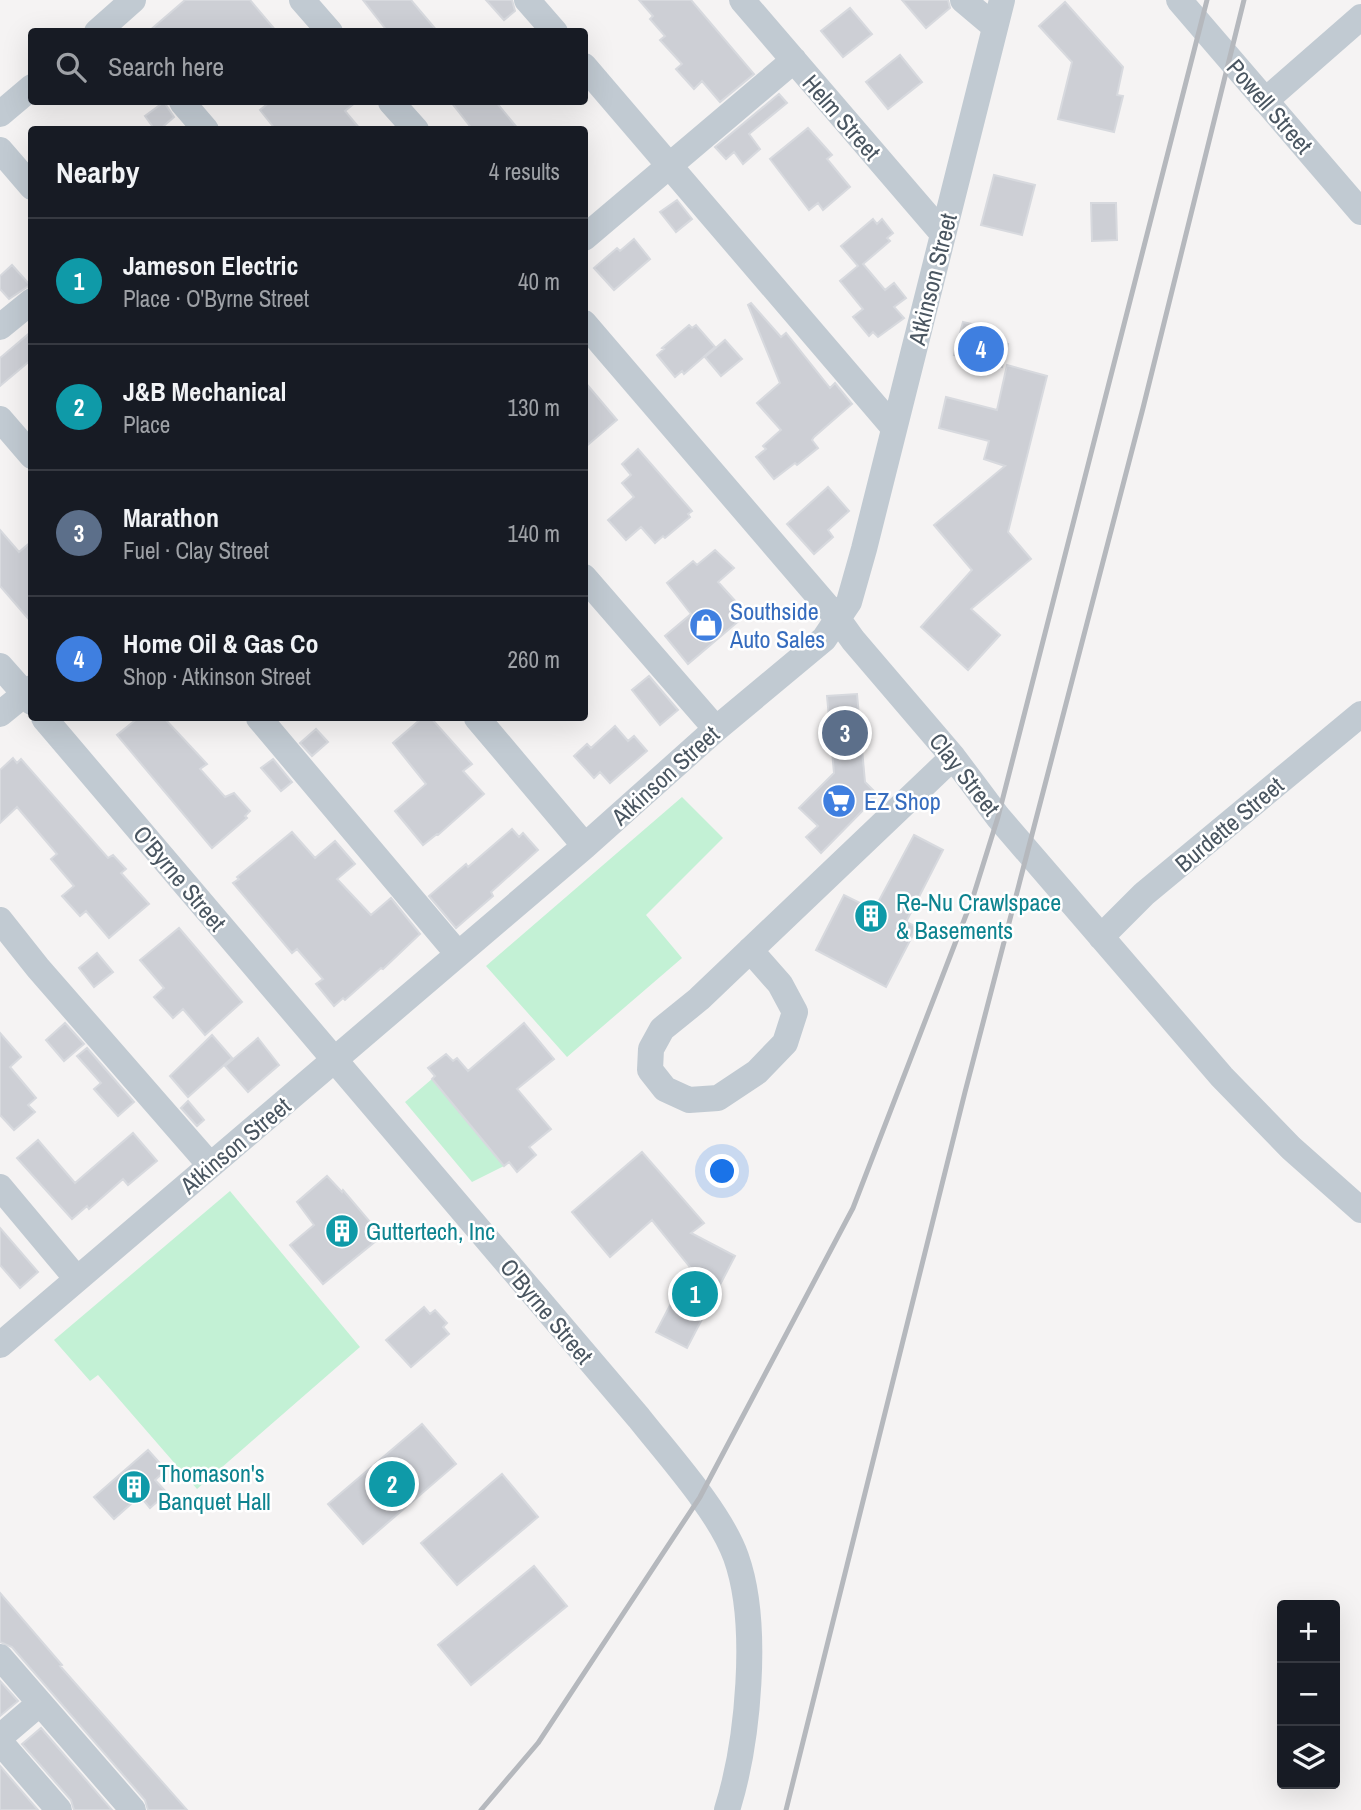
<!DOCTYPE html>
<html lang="en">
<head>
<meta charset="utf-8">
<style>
	:root { --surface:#171b24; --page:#20242c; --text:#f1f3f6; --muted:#9ea1a6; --line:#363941; --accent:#1a73e8 }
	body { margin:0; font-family:"Archivo Narrow",sans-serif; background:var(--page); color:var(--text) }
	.controls { position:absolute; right:21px; bottom:21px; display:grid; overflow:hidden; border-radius:7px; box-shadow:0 7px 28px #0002 }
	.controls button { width:63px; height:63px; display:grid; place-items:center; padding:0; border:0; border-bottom:2px solid var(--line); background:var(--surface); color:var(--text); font:35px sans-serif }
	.you { position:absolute; left:723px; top:1172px; width:24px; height:24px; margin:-18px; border:5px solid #fff; border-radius:50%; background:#1a73e8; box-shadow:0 0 0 10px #1a73e833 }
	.badge { display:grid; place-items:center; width:46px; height:46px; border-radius:50%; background:var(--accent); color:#fff; font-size:23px; font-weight:700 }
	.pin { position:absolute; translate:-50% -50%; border:4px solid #fff; box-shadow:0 2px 7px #0006 }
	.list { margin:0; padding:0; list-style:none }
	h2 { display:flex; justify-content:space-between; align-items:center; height:91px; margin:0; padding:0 28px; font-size:30px }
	h2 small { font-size:23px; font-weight:400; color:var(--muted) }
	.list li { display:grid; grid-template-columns:46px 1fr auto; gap:21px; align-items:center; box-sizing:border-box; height:126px; padding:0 28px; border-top:2px solid var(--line) }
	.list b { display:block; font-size:26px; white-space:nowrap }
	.list p { margin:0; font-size:23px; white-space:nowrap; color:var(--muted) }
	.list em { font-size:23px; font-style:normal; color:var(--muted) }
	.icon { flex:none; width:38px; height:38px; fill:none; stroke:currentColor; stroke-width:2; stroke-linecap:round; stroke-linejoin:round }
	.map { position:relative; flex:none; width:1361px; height:1810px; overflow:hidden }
	.search { position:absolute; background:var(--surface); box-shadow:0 7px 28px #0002; left:28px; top:28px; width:560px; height:77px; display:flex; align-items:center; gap:18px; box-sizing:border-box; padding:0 24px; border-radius:7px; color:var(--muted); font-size:26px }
	.panel { position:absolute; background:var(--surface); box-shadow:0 7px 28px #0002; left:28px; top:126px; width:560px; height:595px; border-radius:7px }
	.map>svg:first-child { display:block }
	.green { fill:#c3f1d5 }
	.building { fill:#cdcfd5; stroke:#d7d9de; stroke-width:2 }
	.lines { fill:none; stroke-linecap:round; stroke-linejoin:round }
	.minor { stroke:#c1cad2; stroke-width:26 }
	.rail { stroke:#b5b8bd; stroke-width:5 }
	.labels { text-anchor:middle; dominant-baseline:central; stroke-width:5; stroke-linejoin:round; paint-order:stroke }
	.street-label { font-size:24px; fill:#4a5661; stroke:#fff }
	.shop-label { font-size:24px; fill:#366cbe; stroke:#fff; text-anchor:start }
	.culture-label { font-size:24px; fill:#0d838f; stroke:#fff; text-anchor:start }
</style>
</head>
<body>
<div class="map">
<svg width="1361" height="1810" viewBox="0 0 1361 1810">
	<rect width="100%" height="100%" fill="#f5f3f3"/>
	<path class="green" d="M 682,797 L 723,838 L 646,915 L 682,958 L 567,1057 L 486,966 Z
		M 432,1079 L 504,1166 L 472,1182 L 405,1102 Z
		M 230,1191 L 360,1347 L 197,1489 L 98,1375 L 90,1381 L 54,1340 Z"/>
	<path class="building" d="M 185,0 L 250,0 L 277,32 L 148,32 Z
		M 363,0 L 411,0 L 438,32 L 388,32 Z
		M 486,0 L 512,0 L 515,11 L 504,20 Z
		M 639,0 L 691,0 L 754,74 L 720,102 L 702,81 L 694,89 L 676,69 L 682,64 L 660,40 L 665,36 L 650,19 L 653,16 Z
		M 902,0 L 948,0 L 950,8 L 926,28 Z
		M 1065,2 L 1123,67 L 1117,95 L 1123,96 L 1114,132 L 1058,119 L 1072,62 L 1039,26 Z
		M 850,8 L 872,34 L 843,57 L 821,31 Z
		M 900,55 L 922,82 L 888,109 L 866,82 Z
		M 779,94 L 787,103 L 749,134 L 760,149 L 743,164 L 734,152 L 726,159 L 715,147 Z
		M 164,102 L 174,117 L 159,130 L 155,130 L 145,116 Z
		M 270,102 L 356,102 L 345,111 L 361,130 L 276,130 L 260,110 Z
		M 451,102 L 496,102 L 519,130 L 473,130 Z
		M 808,128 L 832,155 L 827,159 L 850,187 L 823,210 L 818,203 L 809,210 L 770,159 Z
		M 994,175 L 1035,185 L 1022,235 L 981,225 Z
		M 677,200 L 692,219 L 676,232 L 660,212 Z
		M 1091,203 L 1116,203 L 1117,240 L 1092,241 Z
		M 873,219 L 877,224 L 882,219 L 893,233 L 887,238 L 890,241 L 863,264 L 885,290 L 894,283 L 906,298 L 894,307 L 904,318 L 878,337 L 873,332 L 869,336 L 853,317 L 863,309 L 840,281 L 858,266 L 841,246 Z
		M 634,239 L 650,259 L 614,290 L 594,268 L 617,248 L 620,251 Z
		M 12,265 L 30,285 L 9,299 L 0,289 L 0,276 Z
		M 751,303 L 781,337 L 786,333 L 830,388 L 835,383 L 852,404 L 814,437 L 812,440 L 818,448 L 797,465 L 795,463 L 774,479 L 756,457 L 766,449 L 763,446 L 781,430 L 757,403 L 780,383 L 748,305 Z
		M 963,322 L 993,329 L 991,335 L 997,337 L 996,341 L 1008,344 L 1002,367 L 954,355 Z
		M 689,325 L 692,328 L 696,325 L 715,347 L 684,374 L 682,371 L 675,377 L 657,355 L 664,349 L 662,348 Z
		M 32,331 L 32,359 L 0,386 L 0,358 Z
		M 725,340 L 742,359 L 721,376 L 705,357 Z
		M 1007,365 L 1047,376 L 1008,532 L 1031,559 L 971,609 L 1000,635 L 968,670 L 921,627 L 972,570 L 934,525 L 1005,466 L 984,459 L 989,441 L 939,428 L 946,397 L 997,410 Z
		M 584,381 L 617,420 L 584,448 Z
		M 638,449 L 692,511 L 688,514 L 690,517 L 665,538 L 663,536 L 655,543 L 641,527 L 626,540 L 608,520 L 634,497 L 622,483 L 631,475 L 622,464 Z
		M 828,487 L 849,511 L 828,530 L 833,537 L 814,554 L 787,524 Z
		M 0,530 L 19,552 L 32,541 L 32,623 L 0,586 Z
		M 715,550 L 734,568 L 718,582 L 747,614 L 688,664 L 665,636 L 691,614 L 667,583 L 693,561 L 697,565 Z
		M 649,676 L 678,710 L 660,725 L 632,690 Z
		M 857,694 L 865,782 L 878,795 L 821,853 L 806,837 L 818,826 L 799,808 L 834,773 L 827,696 Z
		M 138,718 L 164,718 L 207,764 L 200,769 L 225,797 L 234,793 L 250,811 L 245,816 L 247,818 L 212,848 L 117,735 Z
		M 422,718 L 431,718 L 472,764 L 463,771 L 484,794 L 438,835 L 437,834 L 423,845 L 395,811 L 426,784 L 393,743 Z
		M 615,726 L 628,741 L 634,736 L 647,751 L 610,783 L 600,772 L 594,778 L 574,756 L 587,744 L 591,748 Z
		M 316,729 L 328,742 L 312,756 L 300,743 Z
		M 13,758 L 17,763 L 21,759 L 108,858 L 113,855 L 126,869 L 121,873 L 149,904 L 109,938 L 86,911 L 80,916 L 62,896 L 74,886 L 51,859 L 57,854 L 17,807 L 0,823 L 0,770 Z
		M 273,759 L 292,782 L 281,791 L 261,768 Z
		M 512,829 L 519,837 L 523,833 L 538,850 L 491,892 L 493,896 L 456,928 L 429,896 L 466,864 L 468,867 Z
		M 292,832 L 315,858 L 335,841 L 355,864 L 337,879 L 371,915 L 391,898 L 420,934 L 383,969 L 381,968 L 345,1000 L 343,998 L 334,1006 L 316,984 L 323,979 L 297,949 L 292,953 L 233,883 L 239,879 L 237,877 Z
		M 914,835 L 943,850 L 906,922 L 917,927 L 886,987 L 816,950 L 844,895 L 874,910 Z
		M 179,928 L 242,1002 L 205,1035 L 183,1009 L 173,1018 L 154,997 L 164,988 L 140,960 Z
		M 97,953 L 113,972 L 94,987 L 79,968 Z
		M 65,1023 L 84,1044 L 64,1061 L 46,1040 Z
		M 524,1023 L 554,1059 L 517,1089 L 551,1129 L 529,1147 L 536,1155 L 517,1172 L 509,1162 L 504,1166 L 432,1079 L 435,1076 L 428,1068 L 446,1054 L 453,1061 L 457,1058 L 468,1071 Z
		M 0,1033 L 21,1057 L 10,1067 L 36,1098 L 28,1105 L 35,1112 L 14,1130 L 0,1115 Z
		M 212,1035 L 232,1058 L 188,1097 L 170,1076 Z
		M 258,1038 L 279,1065 L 248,1092 L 225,1066 Z
		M 87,1048 L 134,1102 L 118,1116 L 94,1089 L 101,1083 L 77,1056 Z
		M 188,1101 L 204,1120 L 197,1126 L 181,1108 Z
		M 133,1133 L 157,1161 L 128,1185 L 123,1179 L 89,1209 L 87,1206 L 72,1219 L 17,1158 L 38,1140 L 75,1183 Z
		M 642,1152 L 704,1223 L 691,1233 L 735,1256 L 687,1348 L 656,1332 L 690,1267 L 652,1220 L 610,1257 L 572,1212 Z
		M 327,1176 L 342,1192 L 343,1190 L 382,1236 L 323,1284 L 290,1245 L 314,1225 L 297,1202 Z
		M 0,1228 L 38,1272 L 20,1288 L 0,1265 Z
		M 424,1307 L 430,1314 L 435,1310 L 447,1323 L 443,1327 L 449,1334 L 411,1367 L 386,1340 Z
		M 422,1424 L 456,1464 L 363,1544 L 328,1504 Z
		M 148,1450 L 166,1470 L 155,1480 L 167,1493 L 150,1508 L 140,1496 L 114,1519 L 94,1497 Z
		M 502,1474 L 538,1517 L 457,1585 L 421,1543 Z
		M 534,1566 L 567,1606 L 471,1685 L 438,1645 Z
		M 0,1593 L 62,1665 L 60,1666 L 187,1810 L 148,1810 L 145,1800 L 12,1647 L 0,1642 Z
		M 0,1681 L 18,1701 L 0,1716 Z
		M 41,1728 L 112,1810 L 74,1810 L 71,1800 L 22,1744 Z
		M 0,1766 L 38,1810 L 0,1810 Z"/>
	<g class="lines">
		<path class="minor" d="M 302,0 L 330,32
			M 527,0 L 555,32
			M 742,0 L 943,234
			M 963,0 L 995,27
			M 1179,0 L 1361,212
			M 97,32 L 133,0
			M 584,66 L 894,428
			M 1265,101 L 1361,17
			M 182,102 L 206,130
			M 391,102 L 416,130
			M 0,114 L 32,87
			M 0,150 L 32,187
			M 584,238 L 794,60
			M 584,323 L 838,619 L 853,640 L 953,757 L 998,817 L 1222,1077 L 1291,1148 L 1361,1210
			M 0,327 L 32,301
			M 0,419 L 32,456
			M 584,577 L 716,729
			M 0,666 L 32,702
			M 0,714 L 32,688
			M 44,718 L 639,1418 C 669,1456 720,1512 736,1557 C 760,1624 748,1743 727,1810
			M 259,718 L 458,954
			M 477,718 L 585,846
			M 0,920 L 38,968 L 210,1165
			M 1101,937 L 1144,894 L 1361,714
			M 750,950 L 780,984 L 795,1012 L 785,1043 L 757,1072 L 718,1098 L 689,1100 L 665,1089 L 650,1070 L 651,1049 L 662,1029 L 699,999 L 953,757
			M 0,1187 L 77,1279
			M 0,1345 L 585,846 L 716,729 L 824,639 L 849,602 L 864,549 L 1002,0
			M 0,1657 L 133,1810
			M 0,1737 L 40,1703
			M 0,1742 L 59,1810"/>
		<path class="rail" d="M 481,1810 L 538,1743 L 700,1497 L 853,1208 L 973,897 L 998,817 L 1207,0
			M 786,1810 L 965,1092 L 1143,408 L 1244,0"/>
	</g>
	<defs>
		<g id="shop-disc" transform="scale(1.75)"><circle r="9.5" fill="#3f7fe0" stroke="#fff"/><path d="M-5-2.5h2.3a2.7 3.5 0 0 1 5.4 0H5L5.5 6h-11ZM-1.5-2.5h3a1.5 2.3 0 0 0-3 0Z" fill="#fff"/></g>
		<g id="supermarket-disc" transform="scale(1.75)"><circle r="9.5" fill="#3f7fe0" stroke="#fff"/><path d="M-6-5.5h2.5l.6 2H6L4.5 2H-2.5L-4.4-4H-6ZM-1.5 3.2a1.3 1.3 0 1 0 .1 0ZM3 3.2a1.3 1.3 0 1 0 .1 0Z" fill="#fff"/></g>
		<g id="building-disc" transform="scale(1.75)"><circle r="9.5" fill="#0f9aa8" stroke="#fff"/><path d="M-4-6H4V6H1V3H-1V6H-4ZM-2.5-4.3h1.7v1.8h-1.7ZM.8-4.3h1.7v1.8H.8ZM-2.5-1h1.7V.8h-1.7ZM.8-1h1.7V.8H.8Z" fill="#fff"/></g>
	</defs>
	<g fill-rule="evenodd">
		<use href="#shop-disc" x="706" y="625"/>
		<use href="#supermarket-disc" x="839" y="801"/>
		<use href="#building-disc" x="871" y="916"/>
		<use href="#building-disc" x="342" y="1231"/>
		<use href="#building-disc" x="134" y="1487"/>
	</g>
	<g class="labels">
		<g class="street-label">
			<text transform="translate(1270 106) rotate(49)">Powell Street</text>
			<text transform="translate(842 117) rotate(49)">Helm Street</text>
			<text transform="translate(932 279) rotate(-76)">Atkinson Street</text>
			<text transform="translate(965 774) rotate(52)">Clay Street</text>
			<text transform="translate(665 775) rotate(-42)">Atkinson Street</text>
			<text transform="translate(1229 824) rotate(-40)">Burdette Street</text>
			<text transform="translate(180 878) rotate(50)">O'Byrne Street</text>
			<text transform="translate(235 1145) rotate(-40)">Atkinson Street</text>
			<text transform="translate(547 1311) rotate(50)">O'Byrne Street</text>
		</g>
		<g class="shop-label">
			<text x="730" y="611">Southside<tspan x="730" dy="28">Auto Sales</tspan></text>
			<text x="864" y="801">EZ Shop</text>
		</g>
		<g class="culture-label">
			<text x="896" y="902">Re-Nu Crawlspace<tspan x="896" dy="28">&amp; Basements</tspan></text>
			<text x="366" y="1231">Guttertech, Inc</text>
			<text x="158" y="1473">Thomason's<tspan x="158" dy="28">Banquet Hall</tspan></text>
		</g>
	</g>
</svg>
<div class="controls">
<button>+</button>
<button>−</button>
<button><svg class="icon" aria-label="layers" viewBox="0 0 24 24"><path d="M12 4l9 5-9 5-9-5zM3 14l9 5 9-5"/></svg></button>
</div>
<div class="you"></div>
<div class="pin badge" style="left:695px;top:1294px;background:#0f9aa8">1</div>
<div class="pin badge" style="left:392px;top:1484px;background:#0f9aa8">2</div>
<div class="pin badge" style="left:845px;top:733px;background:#5c6f8a">3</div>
<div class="pin badge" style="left:981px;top:349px;background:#3f7fe0">4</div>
<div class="search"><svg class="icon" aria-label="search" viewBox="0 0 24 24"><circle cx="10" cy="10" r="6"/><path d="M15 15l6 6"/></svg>Search here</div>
<section class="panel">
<h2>Nearby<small>4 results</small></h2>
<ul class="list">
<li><span class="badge" style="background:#0f9aa8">1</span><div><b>Jameson Electric</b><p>Place · O'Byrne Street</p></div><em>40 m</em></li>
<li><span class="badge" style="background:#0f9aa8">2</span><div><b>J&amp;B Mechanical</b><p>Place</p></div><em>130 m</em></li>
<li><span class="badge" style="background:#5c6f8a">3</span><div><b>Marathon</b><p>Fuel · Clay Street</p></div><em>140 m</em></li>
<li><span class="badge" style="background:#3f7fe0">4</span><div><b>Home Oil &amp; Gas Co</b><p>Shop · Atkinson Street</p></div><em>260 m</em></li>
</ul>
</section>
</div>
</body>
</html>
